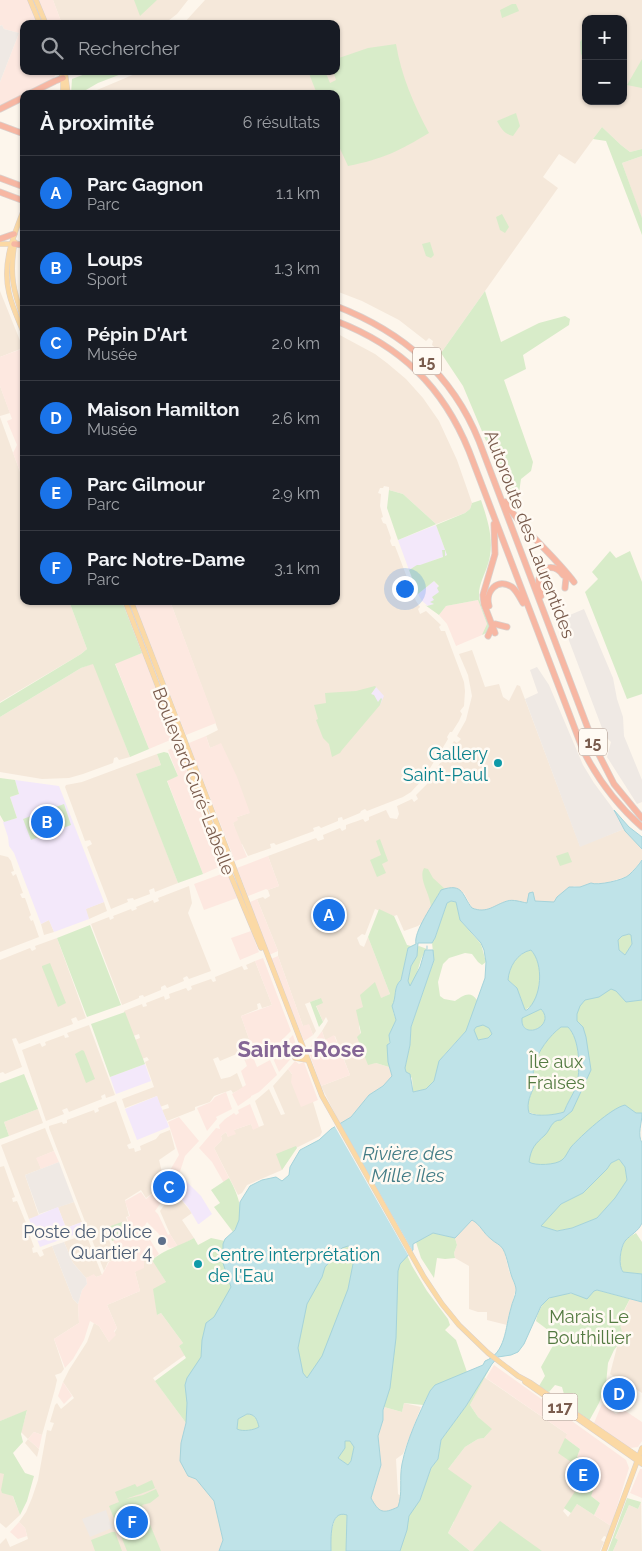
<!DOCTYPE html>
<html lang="fr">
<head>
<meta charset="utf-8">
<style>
	:root { --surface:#171b24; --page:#20242c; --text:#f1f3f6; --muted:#9ea1a6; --line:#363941; --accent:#1a73e8 }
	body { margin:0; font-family:Raleway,sans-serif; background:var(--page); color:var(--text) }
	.controls { position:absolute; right:15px; top:15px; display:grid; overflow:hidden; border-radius:10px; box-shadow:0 1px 4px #0004 }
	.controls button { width:45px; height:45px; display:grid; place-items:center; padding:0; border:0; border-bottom:1px solid var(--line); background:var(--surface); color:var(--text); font:25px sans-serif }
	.you { position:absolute; left:404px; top:588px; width:18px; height:18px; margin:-12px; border:4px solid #fff; border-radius:50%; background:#1a73e8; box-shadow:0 0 0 8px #1a73e833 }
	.badge { display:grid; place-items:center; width:32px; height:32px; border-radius:50%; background:var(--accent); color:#fff; font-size:16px; font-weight:700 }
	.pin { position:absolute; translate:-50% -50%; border:2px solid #fff; box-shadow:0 1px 5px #0006 }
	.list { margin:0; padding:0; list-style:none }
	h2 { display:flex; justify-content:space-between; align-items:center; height:65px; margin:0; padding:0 20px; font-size:21px }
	h2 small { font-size:16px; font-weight:400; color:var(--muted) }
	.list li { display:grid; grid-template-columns:32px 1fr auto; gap:15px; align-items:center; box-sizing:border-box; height:75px; padding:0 20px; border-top:1px solid var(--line) }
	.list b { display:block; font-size:19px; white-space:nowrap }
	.list p { margin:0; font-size:16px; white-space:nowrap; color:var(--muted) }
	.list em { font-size:16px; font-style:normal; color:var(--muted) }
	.icon { flex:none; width:28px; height:28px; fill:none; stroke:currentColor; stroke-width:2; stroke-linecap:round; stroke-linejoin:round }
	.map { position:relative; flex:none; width:642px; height:1551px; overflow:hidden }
	.search { position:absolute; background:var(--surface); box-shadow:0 1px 4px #0004; left:20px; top:20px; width:320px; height:55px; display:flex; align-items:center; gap:12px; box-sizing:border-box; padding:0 18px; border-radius:10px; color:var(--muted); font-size:19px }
	.panel { position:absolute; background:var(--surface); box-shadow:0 1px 4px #0004; left:20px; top:90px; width:320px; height:515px; border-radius:10px }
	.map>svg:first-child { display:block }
	.residential { fill:#f5e8da; fill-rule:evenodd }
	.commercial { fill:#fde8e0 }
	.industrial { fill:#efe9e4 }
	.education { fill:#f3e8fa }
	.green { fill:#d8ecc9 }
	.water { fill:#bfe3e8; stroke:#a5d3da; fill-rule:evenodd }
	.pier { fill:#fdf6ec }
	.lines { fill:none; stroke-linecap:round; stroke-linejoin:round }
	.stream { stroke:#a5d3da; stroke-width:1 }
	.major-casing { stroke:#dad1cd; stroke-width:5.5 }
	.highway-casing { stroke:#dad1cd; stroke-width:7 }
	.major { stroke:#fbd9a5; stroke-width:4.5 }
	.highway { stroke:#f7b7a3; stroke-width:5.5 }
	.culture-dot { fill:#0f9aa8; stroke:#fffaf3; stroke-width:2 }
	.service-dot { fill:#5c6f8a; stroke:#fffaf3; stroke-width:2 }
	.labels { text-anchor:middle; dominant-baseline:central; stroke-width:5; stroke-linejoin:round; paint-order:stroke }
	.shield { fill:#fffaf3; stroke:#a28b7f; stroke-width:1 }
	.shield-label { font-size:16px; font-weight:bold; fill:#7a5c4d }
	.street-label { font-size:18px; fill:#7a5c4d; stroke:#fffaf3 }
	.culture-label { font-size:18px; fill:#0d838f; stroke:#fffaf3; text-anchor:end }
	.park-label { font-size:18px; fill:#537a41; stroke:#fffaf3 }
	.service-label { font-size:18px; fill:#4e5e75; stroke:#fffaf3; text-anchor:end }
	.water-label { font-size:19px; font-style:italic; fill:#437c86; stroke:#fffaf3 }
	.district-label { font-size:22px; font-weight:bold; fill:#846695; stroke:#fffaf3 }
</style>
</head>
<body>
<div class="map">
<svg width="642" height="1551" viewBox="0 0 642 1551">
	<rect width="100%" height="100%" fill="#fdf6ec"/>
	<path class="residential" d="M 53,0 L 188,0 L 177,14 L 164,24 L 62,24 Z
		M 205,0 L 642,0 L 642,149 L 630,152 L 621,145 L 602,127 L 575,164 L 559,154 L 543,177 L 558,188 L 441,353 L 432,345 L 433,341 L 429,338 L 426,341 L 399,320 L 362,301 L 336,291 L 336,94 L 98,94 L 97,90 L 142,71 L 167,71 L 173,74 L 175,71 L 336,71 L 336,24 L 183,24 ZM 586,19 L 623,19 L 623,101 L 586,101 Z
		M 642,156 L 642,219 L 622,163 Z
		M 0,291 L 23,348 L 0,357 Z
		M 336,333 L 375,354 L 387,363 L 406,379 L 423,398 L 439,421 L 457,460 L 472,503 L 470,509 L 465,513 L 436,524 L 403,494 L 389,490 L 389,487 L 384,486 L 383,488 L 380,488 L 378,493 L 381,494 L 380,506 L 383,517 L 381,518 L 383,523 L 386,524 L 391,538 L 390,541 L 392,546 L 395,546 L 416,601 L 420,607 L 418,609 L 420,614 L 426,611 L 441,625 L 439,627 L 441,631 L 445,631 L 464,682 L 465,691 L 464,706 L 460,711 L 462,714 L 459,721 L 452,732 L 450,732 L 447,737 L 448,739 L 439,754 L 436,754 L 434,757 L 435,760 L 424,778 L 411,792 L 403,797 L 367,811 L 365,809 L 361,811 L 360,813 L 343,820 L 342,817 L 338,818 L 338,821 L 321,828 L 319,826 L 313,828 L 314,831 L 276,845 L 274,843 L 270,844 L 271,848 L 248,856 L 242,844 L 240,844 L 233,823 L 237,817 L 249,813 L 221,744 L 210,748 L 206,736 L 218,730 L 170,601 L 336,601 Z
		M 0,386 L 10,413 L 0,416 Z
		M 0,417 L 24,483 L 24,601 L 69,601 L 87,649 L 81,654 L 0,702 Z
		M 472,650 L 485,687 L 499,684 L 503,697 L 509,701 L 517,685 L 520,686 L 580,846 L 624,829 L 642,849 L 642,860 L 628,876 L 609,882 L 594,885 L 591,883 L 580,887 L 574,886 L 554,902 L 535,901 L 533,892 L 527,903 L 508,900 L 491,909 L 483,911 L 472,908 L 464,893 L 452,888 L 445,889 L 423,922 L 418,926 L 404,931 L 397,915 L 394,916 L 375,909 L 365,935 L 362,934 L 357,938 L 360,945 L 364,947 L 368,937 L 390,994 L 363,1007 L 359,1027 L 368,1064 L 376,1063 L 389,1067 L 392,1076 L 383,1086 L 369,1095 L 351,1117 L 340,1124 L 321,1086 L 350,1075 L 335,1036 L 325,1040 L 322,1031 L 328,1021 L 326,1017 L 323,1022 L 316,1005 L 321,998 L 305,1004 L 316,1031 L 313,1035 L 309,1025 L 303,1026 L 278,956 L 278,951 L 257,899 L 263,897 L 265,899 L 270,896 L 268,890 L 279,886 L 268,856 L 316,838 L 318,841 L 324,839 L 323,835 L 340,828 L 342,831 L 346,829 L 346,825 L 363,819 L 365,822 L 369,820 L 369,817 L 386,810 L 390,818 L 397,819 L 399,814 L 397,806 L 412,799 L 414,802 L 418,799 L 416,795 L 427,784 L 454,741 L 457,743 L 461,739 L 457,736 L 466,720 L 472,696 L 468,675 L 459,654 Z
		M 94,663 L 130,757 L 119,760 L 117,757 L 114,758 L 113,763 L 83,774 L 69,778 L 42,779 L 0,772 L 0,717 L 81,668 Z
		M 157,754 L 161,765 L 137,774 L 178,883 L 155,892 L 154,888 L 149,890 L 150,894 L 134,900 L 133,898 L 127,899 L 128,902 L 111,909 L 87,847 L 92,844 L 90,840 L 85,841 L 65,787 L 66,785 L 82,782 Z
		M 0,855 L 8,857 L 11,861 L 14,871 L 11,872 L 13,876 L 16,874 L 23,893 L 20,894 L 22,898 L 25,898 L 31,915 L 29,917 L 31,921 L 33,920 L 39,937 L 0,952 Z
		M 189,886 L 192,903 L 188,913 L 211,971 L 189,979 L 187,976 L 183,978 L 184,981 L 167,988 L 165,985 L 161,987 L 161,990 L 144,997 L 143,995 L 139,996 L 139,998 L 122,1005 L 91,924 L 109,917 L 110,920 L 114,918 L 113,916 L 131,909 L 132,911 L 137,909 L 136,907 L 153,900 L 154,903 L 159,901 L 158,898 Z
		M 104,902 L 107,911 L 89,919 L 85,909 Z
		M 49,920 L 54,932 L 44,935 L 41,924 Z
		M 57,938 L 86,1018 L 78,1021 L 76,1017 L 71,1019 L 73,1024 L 19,1044 L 16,1038 L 12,1039 L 22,1067 L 5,1074 L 3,1072 L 0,1073 L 0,960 L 30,948 L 32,951 L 36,949 L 35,946 Z
		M 255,961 L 272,1005 L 262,1008 L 260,1003 L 257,1004 L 258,1009 L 241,1016 L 255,1056 L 245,1061 L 242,1055 L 239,1053 L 220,1061 L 218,1057 L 213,1059 L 221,1079 L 230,1077 L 237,1073 L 243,1088 L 233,1093 L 231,1090 L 214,1096 L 210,1102 L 195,1107 L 195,1110 L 167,1121 L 162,1110 L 169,1108 L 168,1104 L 160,1107 L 157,1096 L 125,1108 L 122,1099 L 154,1087 L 145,1062 L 149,1060 L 147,1057 L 142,1059 L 135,1040 L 140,1038 L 139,1034 L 133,1036 L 124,1011 L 142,1004 L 143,1007 L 147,1006 L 146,1003 L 164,996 L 165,1000 L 170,998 L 169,994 L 186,988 L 188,991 L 192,989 L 191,986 L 211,979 L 213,982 L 216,981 L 215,977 L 242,966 L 244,970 L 248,969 L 246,965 Z
		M 89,1025 L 115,1095 L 106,1098 L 105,1094 L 101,1096 L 102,1099 L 69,1112 L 67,1108 L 62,1110 L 64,1114 L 46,1121 L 22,1050 L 40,1043 L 42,1047 L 46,1045 L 45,1042 L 64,1035 L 65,1038 L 69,1037 L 67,1033 Z
		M 288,1069 L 313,1102 L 322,1132 L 320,1136 L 296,1148 L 282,1170 L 247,1185 L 242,1193 L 238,1195 L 214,1148 L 222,1140 L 221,1136 L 226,1132 L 228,1137 L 234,1130 L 251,1124 L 253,1129 L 264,1125 L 255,1101 L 269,1089 L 281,1115 L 285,1114 L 273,1086 Z
		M 116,1101 L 131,1143 L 127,1145 L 129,1149 L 134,1148 L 135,1152 L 141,1150 L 140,1146 L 156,1139 L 160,1134 L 170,1130 L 175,1149 L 159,1160 L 164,1180 L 161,1187 L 146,1198 L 141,1190 L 125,1200 L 129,1216 L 126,1217 L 128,1223 L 106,1232 L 116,1258 L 108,1262 L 104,1271 L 49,1128 L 49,1126 L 62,1122 L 63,1124 L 67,1123 L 67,1120 L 94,1110 L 95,1113 L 99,1111 L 98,1108 Z
		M 38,1109 L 43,1123 L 9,1136 L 4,1122 Z
		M 45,1128 L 54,1151 L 37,1158 L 41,1169 L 25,1175 L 39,1216 L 29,1219 L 1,1145 Z
		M 4,1166 L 15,1197 L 12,1198 L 13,1202 L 17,1201 L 26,1223 L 23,1224 L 23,1229 L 27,1228 L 34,1247 L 32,1248 L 33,1253 L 37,1252 L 40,1257 L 44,1255 L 42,1250 L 52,1246 L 73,1299 L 78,1304 L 79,1323 L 54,1339 L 64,1369 L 61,1373 L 55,1375 L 57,1380 L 55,1389 L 42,1435 L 34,1432 L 28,1439 L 39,1449 L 37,1457 L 25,1443 L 28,1439 L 21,1432 L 27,1411 L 0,1421 L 0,1167 Z
		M 179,1197 L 192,1213 L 182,1220 L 194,1238 L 178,1247 L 170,1234 L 160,1211 L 167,1201 L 170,1203 Z
		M 74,1202 L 82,1222 L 66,1228 L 58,1207 Z
		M 472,1220 L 481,1226 L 486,1235 L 500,1245 L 504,1250 L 509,1271 L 516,1288 L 507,1325 L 487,1320 L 487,1312 L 478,1312 L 469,1309 L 469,1266 L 455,1258 L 454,1253 L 457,1245 L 455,1238 Z
		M 86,1234 L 102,1275 L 96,1277 L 94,1275 L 86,1278 L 73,1263 L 64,1242 Z
		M 151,1257 L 166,1282 L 157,1315 L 161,1313 L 183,1343 L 179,1346 L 185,1355 L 153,1378 L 186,1423 L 181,1443 L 188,1476 L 196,1479 L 214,1501 L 223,1540 L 221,1547 L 219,1551 L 0,1551 L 0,1544 L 6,1538 L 10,1547 L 28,1539 L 25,1528 L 19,1522 L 26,1512 L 32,1498 L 38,1480 L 47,1430 L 51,1431 L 54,1423 L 50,1422 L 55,1405 L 57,1403 L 61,1409 L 74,1398 L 63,1382 L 69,1370 L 87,1342 L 94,1323 L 99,1326 L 109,1342 L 117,1328 L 107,1305 L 140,1291 L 135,1272 L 143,1265 L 144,1259 Z
		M 630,1299 L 642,1302 L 642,1393 L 610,1374 L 618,1343 L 624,1336 L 621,1332 L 620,1320 Z
		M 484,1377 L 567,1434 L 579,1487 L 563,1511 L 568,1517 L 577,1504 L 611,1526 L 607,1537 L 604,1536 L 601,1540 L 604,1542 L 600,1551 L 470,1551 L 448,1533 L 454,1522 L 448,1469 L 465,1447 L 478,1439 L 484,1438 L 491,1430 L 478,1417 L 470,1405 Z
		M 404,1403 L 421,1407 L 403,1454 L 396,1459 L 398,1494 L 402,1497 L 398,1507 L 388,1512 L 382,1512 L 376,1507 L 371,1498 L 381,1465 L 378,1436 L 383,1420 L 383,1410 L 384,1407 L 402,1412 Z
		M 0,1473 L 4,1473 L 20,1515 L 6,1528 L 0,1523 Z
		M 641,1502 L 642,1551 L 613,1551 L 618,1540 L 615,1539 L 629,1505 L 638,1509 Z"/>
	<path class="commercial" d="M 0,0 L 28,0 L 38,24 L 24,24 L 24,71 L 57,71 L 57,73 L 52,80 L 42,84 L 0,107 L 0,82 L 19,33 L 4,29 L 2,25 L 0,26 Z
		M 38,0 L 53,0 L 62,24 L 48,24 Z
		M 24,348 L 24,482 L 13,453 L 17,445 L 7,421 L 12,419 L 0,386 L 0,357 Z
		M 478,600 L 487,624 L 485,631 L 482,635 L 456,646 L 447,624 L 439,615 L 446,606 Z
		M 170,601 L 216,723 L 186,735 L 134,602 Z
		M 142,653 L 175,738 L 149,749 L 115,663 Z
		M 206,736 L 210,748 L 221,743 L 237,777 L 250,813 L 237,817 L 238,820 L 233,823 L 247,857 L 235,861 L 189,744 L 189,743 Z
		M 178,746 L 224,863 L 221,866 L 203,874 L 167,780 L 178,776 L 168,750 Z
		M 268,856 L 279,886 L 268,890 L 266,889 L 248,896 L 237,868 Z
		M 227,872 L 237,898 L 204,910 L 194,884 Z
		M 257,899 L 278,951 L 269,955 L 250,902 Z
		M 251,931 L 259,952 L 240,960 L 231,938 Z
		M 278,956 L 303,1026 L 309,1024 L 313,1035 L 304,1041 L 271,959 Z
		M 263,958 L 291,1031 L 266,1056 L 256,1059 L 241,1016 L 272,1005 L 255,961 Z
		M 322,1031 L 325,1040 L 334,1035 L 350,1075 L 321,1086 L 308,1050 Z
		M 293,1035 L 297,1048 L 296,1053 L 279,1072 L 272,1056 Z
		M 253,1057 L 257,1067 L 270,1060 L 277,1075 L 259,1092 L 251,1096 L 251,1097 L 238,1106 L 232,1094 L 246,1085 L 241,1071 L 247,1066 L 245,1061 Z
		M 295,1061 L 299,1064 L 304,1062 L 318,1100 L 301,1107 L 291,1082 L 292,1074 L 288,1069 Z
		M 226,1092 L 232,1109 L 216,1117 L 217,1119 L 207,1131 L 197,1108 L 211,1102 L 215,1097 Z
		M 250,1104 L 259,1127 L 253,1130 L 251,1124 L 234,1130 L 236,1134 L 228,1137 L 226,1132 L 221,1136 L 222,1140 L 214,1148 L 229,1178 L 224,1183 L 212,1162 L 199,1148 L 216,1128 L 220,1129 L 219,1125 L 225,1119 L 234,1113 L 236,1115 L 239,1113 L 238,1110 Z
		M 179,1117 L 199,1141 L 185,1156 L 178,1178 L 169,1190 L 165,1196 L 161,1193 L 158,1197 L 162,1201 L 155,1211 L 158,1214 L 168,1235 L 170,1234 L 178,1247 L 169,1248 L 158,1233 L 147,1222 L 142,1230 L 147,1235 L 159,1254 L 152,1260 L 150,1257 L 144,1259 L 144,1268 L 135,1272 L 140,1291 L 107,1305 L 117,1328 L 114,1331 L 116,1335 L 109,1342 L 99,1326 L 90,1321 L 84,1340 L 73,1359 L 65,1368 L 54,1339 L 79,1323 L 78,1304 L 82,1290 L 87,1284 L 86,1278 L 94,1274 L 96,1277 L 102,1275 L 109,1262 L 119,1257 L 113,1240 L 131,1234 L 127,1217 L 130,1216 L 125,1201 L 141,1192 L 146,1199 L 159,1189 L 179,1155 L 168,1122 Z
		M 54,1151 L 59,1162 L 41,1169 L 36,1158 Z
		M 494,1365 L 626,1460 L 629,1468 L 611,1526 L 594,1515 L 600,1503 L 591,1496 L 577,1456 L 580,1449 L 565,1438 L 567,1434 L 486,1378 Z
		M 63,1382 L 72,1396 L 64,1404 L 58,1396 Z
		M 602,1404 L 616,1414 L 624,1410 L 642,1422 L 642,1441 L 638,1447 L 630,1448 L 594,1423 Z
		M 34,1432 L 42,1435 L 39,1449 L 28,1439 Z
		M 640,1469 L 642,1469 L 642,1498 L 630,1493 Z
		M 19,1522 L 25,1528 L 27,1536 L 18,1539 L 10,1532 Z"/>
	<path class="industrial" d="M 2,25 L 4,29 L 19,33 L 0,82 L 0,26 Z
		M 584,609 L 613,678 L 617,699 L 623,717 L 624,736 L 642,780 L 642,802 L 637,804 L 607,757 L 611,742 L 605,736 L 565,630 L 565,617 Z
		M 537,667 L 549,685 L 583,765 L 594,783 L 614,810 L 624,829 L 580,847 L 525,699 L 538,693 L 530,670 Z
		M 59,1162 L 74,1202 L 39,1214 L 25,1175 Z
		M 64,1242 L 73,1263 L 86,1278 L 87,1284 L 82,1290 L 78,1304 L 73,1299 L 52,1246 Z
		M 106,1510 L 112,1528 L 90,1537 L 82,1519 Z"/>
	<path class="education" d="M 436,525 L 447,555 L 409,570 L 398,540 Z
		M 434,581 L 443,592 L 442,597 L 434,604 L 428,606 L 422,601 L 418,594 Z
		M 376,687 L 384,696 L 380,705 L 369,697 Z
		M 15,780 L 59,786 L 104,902 L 86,909 L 89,919 L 54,932 L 49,920 L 41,924 L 14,853 L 9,846 L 8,837 L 3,822 L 17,818 L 10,797 L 19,794 Z
		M 145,1064 L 151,1081 L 116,1094 L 110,1077 Z
		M 157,1096 L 169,1127 L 137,1140 L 125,1109 Z
		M 183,1178 L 201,1196 L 212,1214 L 199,1224 L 198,1224 L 188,1207 L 174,1191 Z
		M 58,1207 L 66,1228 L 82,1222 L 85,1231 L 40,1247 L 29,1219 Z"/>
	<path class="green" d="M 134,0 L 157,0 L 140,16 Z
		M 512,4 L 516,4 L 519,11 L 502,18 L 500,10 Z
		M 583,38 L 586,38 L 586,61 L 581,54 L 580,42 Z
		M 396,44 C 401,75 414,105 429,133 C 399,151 383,159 348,166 L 336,140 L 336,94 L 317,94 L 308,71 L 325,71 L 330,83 L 336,80 L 333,71 L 336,71 L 336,59 L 368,48 Z
		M 642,59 L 642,88 L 627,85 Z
		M 93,71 L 129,71 L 98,83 L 79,94 L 71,94 L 72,79 Z
		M 516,113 L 520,126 L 513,136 C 504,134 501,128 497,121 Z
		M 602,127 L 621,145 L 630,152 L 642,149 L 642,156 L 622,163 L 642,218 L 642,235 L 606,141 L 593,139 Z
		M 502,214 L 509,227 L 505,233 L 500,230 L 496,217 Z
		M 430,242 L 434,255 L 431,258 L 426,256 L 422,244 Z
		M 485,291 L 501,342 L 539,323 L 565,316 L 570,319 L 569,325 L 523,355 L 526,369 L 504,380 L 533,462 L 531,471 L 521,479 L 519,493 L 516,497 L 510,498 L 463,386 L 441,353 Z
		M 389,490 L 403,494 L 436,524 L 446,520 L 398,540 L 387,508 Z
		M 481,500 C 488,521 495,542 488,564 C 485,574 479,584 479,594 C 479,605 486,617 490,627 L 488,632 L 482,635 L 487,624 L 478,600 L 446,606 L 439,615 L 425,605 L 427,606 L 434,604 L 430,602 L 434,600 L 432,597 L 439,592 L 437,588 L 439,586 L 434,581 L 418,594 L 409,570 L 417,565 L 420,565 L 443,557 L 442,550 L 445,550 L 445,556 L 447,555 L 436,525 L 465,513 L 470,509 L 472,503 Z
		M 610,551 L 616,558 L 630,551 L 642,582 L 642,694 L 627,699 L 585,592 L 598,579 L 592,572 Z
		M 69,601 L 122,601 L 142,653 L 115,664 L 149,749 L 130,757 L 93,664 L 81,668 L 0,717 L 0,703 L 81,654 L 87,649 Z
		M 375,686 L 376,687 L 371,694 L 374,695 L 378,702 L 381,698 L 382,699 L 380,705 L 342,750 L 340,753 L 332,757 L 329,744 L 323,738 L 316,720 L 318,719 L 314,705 L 326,703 L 325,693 L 356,691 Z
		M 164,752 L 168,753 L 178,776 L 167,781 L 203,874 L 178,883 L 136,774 L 161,765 L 157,754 Z
		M 0,778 L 15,780 L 19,794 L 10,797 L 17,818 L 4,822 L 0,815 Z
		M 64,804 L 71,825 L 31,840 L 23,819 Z
		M 380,839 L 388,861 L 382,864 L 386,873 L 377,877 L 370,860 L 381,855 L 376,841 Z
		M 568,852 L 572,862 L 560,866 L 556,856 Z
		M 424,868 L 428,869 L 433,878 L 445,889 L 441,890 L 431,907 C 430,893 418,879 424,868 Z
		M 338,899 L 340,901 L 329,924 L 322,905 Z
		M 451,901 L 456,902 L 460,920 L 481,944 L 486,962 L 482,965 L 478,962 L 472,954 L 465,953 L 449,958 L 443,964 L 438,982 L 440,996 L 444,999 L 455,1001 C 463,996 470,990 477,1000 L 473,1015 L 466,1031 L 444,1055 L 438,1066 L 434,1081 L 426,1089 L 413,1092 L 412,1078 L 406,1072 L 405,1068 L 410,1045 L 411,1027 L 434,960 L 432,943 L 435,938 L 447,903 Z
		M 379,909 L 394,916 L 407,945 L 411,946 L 415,944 L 408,948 L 401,980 C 394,986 397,992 395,1000 C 393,1009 392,1010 396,1020 L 389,1035 L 389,1067 L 376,1063 L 368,1065 L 357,1037 L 361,1033 L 356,1010 L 363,1007 L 360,995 L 375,982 L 381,998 L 390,994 L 368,937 Z
		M 90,925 L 121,1005 L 87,1017 L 57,938 Z
		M 629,934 L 631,935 L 632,944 L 625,955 L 619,950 L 618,940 L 622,936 Z
		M 419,946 L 427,949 C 418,959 419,976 410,987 L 408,981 L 411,966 L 417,956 L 417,947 Z
		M 531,950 C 544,964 540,987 534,1004 L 525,1010 L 517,988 L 508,980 C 509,967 517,953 531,950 Z
		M 50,963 L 66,1003 L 58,1007 L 42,967 L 42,966 Z
		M 614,983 L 642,995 L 642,1120 L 565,1162 L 531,1169 L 525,1162 L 533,1141 L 553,1118 L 568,1113 L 581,1082 L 583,1061 L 572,1022 L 581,996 Z
		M 321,998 L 323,1003 L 316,1006 L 323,1022 L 319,1027 L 310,1002 Z
		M 541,1009 C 557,1026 520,1042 522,1017 Z
		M 125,1012 L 145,1064 L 110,1077 L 91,1024 Z
		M 483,1024 L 489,1028 L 492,1034 L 488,1038 L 477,1040 L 474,1030 L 476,1027 Z
		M 561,1027 L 568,1027 C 580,1039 581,1071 576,1087 C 573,1095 567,1103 564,1112 C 555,1115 537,1117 529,1112 C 526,1102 531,1095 534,1086 C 535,1079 532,1072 534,1066 C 537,1052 550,1035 561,1027 Z
		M 82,1050 L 84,1051 L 95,1079 L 86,1083 L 75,1054 Z
		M 24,1074 L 38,1109 L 4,1122 L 9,1136 L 0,1139 L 0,1083 Z
		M 296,1146 L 297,1148 L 282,1170 L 276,1154 Z
		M 619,1159 L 625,1167 L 627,1180 L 615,1198 L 597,1218 L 572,1228 L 556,1231 L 540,1226 L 561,1204 L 583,1193 L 607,1169 L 611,1163 Z
		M 229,1178 C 238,1195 247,1214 233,1232 L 214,1207 L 220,1203 L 211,1190 Z
		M 122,1222 L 127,1235 L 112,1241 L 108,1227 Z
		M 433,1233 L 455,1238 L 457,1245 L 454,1253 L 455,1258 L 445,1259 L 437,1258 L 434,1278 L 421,1258 L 416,1242 Z
		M 636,1233 L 642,1242 L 642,1274 L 623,1272 C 618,1266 620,1247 626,1240 C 628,1237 633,1235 636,1233 Z
		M 194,1238 L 198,1245 L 211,1238 L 225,1241 L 233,1287 L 186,1423 L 155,1381 L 186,1358 L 179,1346 L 183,1343 L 161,1313 L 157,1315 L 153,1289 L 166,1282 L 152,1260 C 165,1249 180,1246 194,1238 Z
		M 340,1244 L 355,1244 L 356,1270 L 325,1358 L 308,1382 L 300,1377 L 295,1359 L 304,1303 L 319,1276 Z
		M 407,1255 L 412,1266 L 427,1291 L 448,1319 L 450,1325 L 445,1330 L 456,1340 L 467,1372 L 430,1391 L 423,1405 L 404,1403 L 402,1412 L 384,1407 C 397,1364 396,1316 398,1271 L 400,1264 Z
		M 597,1290 L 630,1299 C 624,1310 615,1325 625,1336 L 614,1350 L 608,1363 L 606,1384 L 599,1403 L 589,1421 C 577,1412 565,1402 562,1387 L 555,1385 L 549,1392 L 539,1386 L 545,1376 L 541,1367 L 555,1342 L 556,1336 L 536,1321 C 545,1283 571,1299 597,1290 Z
		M 492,1364 L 470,1405 L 478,1417 L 492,1429 L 484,1438 L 478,1439 L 465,1447 L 448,1469 L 472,1486 L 448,1533 L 470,1551 L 398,1551 L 407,1515 L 420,1500 L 431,1468 L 438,1459 L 441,1440 L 466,1406 Z
		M 27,1410 L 21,1434 L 23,1442 L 13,1453 L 25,1473 L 34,1476 L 27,1501 L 20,1515 L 13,1496 L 2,1493 L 1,1490 L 4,1474 L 0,1473 L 0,1421 Z
		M 247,1414 C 255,1414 257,1419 259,1427 L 255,1430 L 234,1432 L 237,1429 L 238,1419 Z
		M 565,1438 L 580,1449 L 577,1457 L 600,1472 L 591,1496 L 600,1503 L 594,1515 L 577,1504 L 571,1513 L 564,1508 L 578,1487 L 566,1478 L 574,1464 L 558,1453 Z
		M 345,1441 L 350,1441 L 354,1447 L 351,1461 L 348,1465 L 338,1458 Z
		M 152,1480 L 155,1488 C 145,1493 136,1495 126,1499 L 143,1495 L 156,1489 L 159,1496 L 150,1503 L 142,1505 L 161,1551 L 127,1551 L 109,1506 L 119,1502 L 115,1492 L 135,1484 L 137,1487 Z
		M 627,1498 L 641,1502 L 638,1509 L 629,1505 L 615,1538 L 618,1540 L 613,1551 L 608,1551 Z
		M 343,1513 L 347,1514 L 346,1551 L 331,1551 C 330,1539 331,1525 338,1514 Z
		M 500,1521 L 542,1551 L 473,1551 Z
		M 112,1532 L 115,1532 L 122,1551 L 95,1551 L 91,1540 Z"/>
	<path class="water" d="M 614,810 L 629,827 L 642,837 L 642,849 L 625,831 Z
		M 642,860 L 642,1000 L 626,1002 L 616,991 L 611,989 L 599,997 L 585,1000 L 580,1006 L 577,1014 L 577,1021 L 583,1027 L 586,1037 L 591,1070 L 572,1111 L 561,1120 C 551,1120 551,1129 545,1135 C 535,1144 531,1148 529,1162 C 535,1166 556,1165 562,1160 C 566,1157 568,1151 571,1147 C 581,1136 611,1108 625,1105 L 636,1113 L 642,1113 C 642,1124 637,1134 642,1143 L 642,1223 C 638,1232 631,1234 625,1241 C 620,1248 618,1266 623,1272 L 642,1274 L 642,1302 L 597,1290 L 594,1291 L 587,1299 L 571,1293 L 549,1298 L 541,1306 L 524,1344 L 518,1352 L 511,1355 L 498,1357 L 492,1364 L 466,1406 L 441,1440 L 438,1459 L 431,1468 L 420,1500 L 409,1516 L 407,1530 L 400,1551 L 346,1551 L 347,1515 C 329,1509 331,1540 331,1551 L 219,1551 L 223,1540 L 214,1501 L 196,1479 L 188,1476 L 180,1461 L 181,1443 L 186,1423 L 187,1403 L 185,1385 L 187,1378 L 201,1357 L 202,1340 L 206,1323 L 214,1317 L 231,1287 L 223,1263 L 223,1244 L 225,1239 L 235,1230 L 239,1220 L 240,1202 L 250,1186 L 262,1180 L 276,1177 L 282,1181 L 289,1175 L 290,1167 L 300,1150 L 319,1140 L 331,1129 L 351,1117 L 369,1095 L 383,1086 L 392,1076 L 388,1062 L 387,1045 L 390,1043 L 389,1035 L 396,1020 L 392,1006 C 397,997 393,987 401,980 L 408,948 L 416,944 C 413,932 434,903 441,890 C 464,882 462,896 472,908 C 487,914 494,905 507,901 C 513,899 521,902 527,903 L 529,893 L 533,892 L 535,901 L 554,902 L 557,897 L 569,887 L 580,887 L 591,883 C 597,886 624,880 629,875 C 633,871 639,865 642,860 ZM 451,901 L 456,902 L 460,920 L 481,943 L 484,950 L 486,962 L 485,978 L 466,1031 L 439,1061 L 434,1081 L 426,1089 L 413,1092 L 410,1074 L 406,1072 L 405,1068 L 410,1045 L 411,1027 L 434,960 L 433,950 L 425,950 L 420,967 L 410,986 L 408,981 L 411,966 L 417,956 L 418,943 L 432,943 L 435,938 L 447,903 ZM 629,934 L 631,935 L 632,944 L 625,955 L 619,950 L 618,940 L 622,936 ZM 531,950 C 544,964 542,997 527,1010 L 525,1010 L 517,988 L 508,980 C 509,967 517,953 531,950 ZM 541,1009 C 557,1026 520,1042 522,1018 ZM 483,1025 L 489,1028 L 492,1034 L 488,1038 L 478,1040 L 474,1030 L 476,1027 ZM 561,1027 L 568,1027 C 580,1039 581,1071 576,1087 C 573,1095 567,1103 564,1112 C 555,1115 537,1117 529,1113 C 526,1102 531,1095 534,1086 C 535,1079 532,1072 534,1066 C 537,1052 550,1035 561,1027 ZM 619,1159 L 625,1167 L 627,1180 L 615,1198 L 597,1218 L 572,1228 L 557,1231 L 541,1226 L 561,1204 L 583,1193 L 607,1169 L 611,1163 ZM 472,1220 C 481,1225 483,1233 491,1239 C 495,1243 500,1244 503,1249 C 508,1258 509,1272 514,1282 C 515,1285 516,1287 516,1290 C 516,1296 512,1302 511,1308 C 505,1328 506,1353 485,1361 L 483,1365 L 435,1385 L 430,1391 C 419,1414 407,1439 402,1464 C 399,1479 403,1493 398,1507 C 383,1514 379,1513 371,1498 L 381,1465 L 378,1436 L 383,1420 L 383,1410 L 390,1388 L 396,1338 L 398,1271 L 400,1264 L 413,1250 L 413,1244 L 433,1233 L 455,1238 ZM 348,1246 L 352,1248 L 354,1259 L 348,1289 L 322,1356 L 307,1378 L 303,1373 L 298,1348 L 307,1304 L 322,1277 L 325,1267 L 342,1248 ZM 247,1414 C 255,1414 257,1419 259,1427 C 254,1430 243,1432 237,1429 L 238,1419 ZM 345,1441 L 350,1441 L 354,1447 L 351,1461 L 348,1465 L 338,1458 L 345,1448 Z"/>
	<path class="pier" d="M 339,1122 L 413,1252 L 408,1255 L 334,1125 Z"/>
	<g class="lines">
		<path class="stream" d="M 427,949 L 427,946"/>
		<g class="major-casing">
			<path id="major" d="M 30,0 L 40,24
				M 36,0 L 46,24
				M 61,71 L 63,80 L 63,94
				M 65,71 L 68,94
				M 24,209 C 13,237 2,263 9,293 C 12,307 19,321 24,334
				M 15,242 C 9,273 13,291 24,320
				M 0,244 L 13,244
				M 125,601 L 228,869 L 261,948
				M 131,601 L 322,1096 L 424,1277 L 442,1304 L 459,1325 L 488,1353 L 518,1376 L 531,1383 L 642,1459
				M 295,1058 L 307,1060
				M 525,1382 L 642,1464
				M 604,1551 L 642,1448"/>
		</g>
		<g class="highway-casing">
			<path id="highway" d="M 29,94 L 55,81 L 63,78
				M 0,109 L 24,97
				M 0,125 L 24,134
				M 0,178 L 24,187
				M 0,192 L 24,201
				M 0,239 L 14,234
				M 14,244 L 24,245
				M 336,306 C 403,332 452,374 479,441 L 595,747 L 614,784 L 642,818
				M 336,321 C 401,346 443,387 469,451 L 583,750 C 598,780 617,805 642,827
				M 505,502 C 524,532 553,554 574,582
				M 494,524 L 495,554 L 483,595 L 484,604 L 495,633
				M 565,588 L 566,578
				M 541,596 C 540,590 538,584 539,579 C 542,564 556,565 563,575
				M 489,606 C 485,592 497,577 512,587 C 517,591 520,598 523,603
				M 495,624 L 507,627
				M 488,636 L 493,625"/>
		</g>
		<use href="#major" class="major"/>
		<use href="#highway" class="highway"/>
	</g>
	<g class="culture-dot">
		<circle cx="498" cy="763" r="5"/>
		<circle cx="198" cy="1264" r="5"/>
	</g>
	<circle class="service-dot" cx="162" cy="1241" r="5"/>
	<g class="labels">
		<g class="shield">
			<rect x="413" y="347.5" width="28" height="27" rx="4"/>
			<rect x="579" y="728.5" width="28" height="27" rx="4"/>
			<rect x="542.5" y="1393.5" width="35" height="27" rx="4"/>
		</g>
		<g class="shield-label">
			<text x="427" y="361">15</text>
			<text x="593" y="742">15</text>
			<text x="560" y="1407">117</text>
		</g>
		<g class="street-label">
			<text transform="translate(530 534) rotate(69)">Autoroute des Laurentides</text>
			<text transform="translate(194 781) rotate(69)">Boulevard Curé-Labelle</text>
		</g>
		<g class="culture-label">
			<text x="488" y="753">Gallery<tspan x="488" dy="21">Saint-Paul</tspan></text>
			<text x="208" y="1254" text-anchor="start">Centre interprétation<tspan x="208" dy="21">de l'Eau</tspan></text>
		</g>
		<g class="park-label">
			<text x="556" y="1061">Île aux<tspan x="556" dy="21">Fraises</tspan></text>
			<text x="589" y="1316">Marais Le<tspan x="589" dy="21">Bouthillier</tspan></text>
		</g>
		<g class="service-label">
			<text x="152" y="1231">Poste de police<tspan x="152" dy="21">Quartier 4</tspan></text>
		</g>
		<g class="water-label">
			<text x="408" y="1153">Rivière des<tspan x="408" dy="22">Mille Îles</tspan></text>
		</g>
		<g class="district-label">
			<text x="301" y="1049">Sainte-Rose</text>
		</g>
	</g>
</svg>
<div class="controls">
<button>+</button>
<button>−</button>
</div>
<div class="you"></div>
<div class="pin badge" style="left:329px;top:915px">A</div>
<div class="pin badge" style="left:47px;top:822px">B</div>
<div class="pin badge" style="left:169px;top:1187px">C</div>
<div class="pin badge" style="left:619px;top:1394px">D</div>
<div class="pin badge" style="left:583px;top:1475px">E</div>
<div class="pin badge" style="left:132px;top:1522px">F</div>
<div class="search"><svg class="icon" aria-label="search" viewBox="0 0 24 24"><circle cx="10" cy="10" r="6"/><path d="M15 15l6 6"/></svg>Rechercher</div>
<section class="panel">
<h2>À proximité<small>6 résultats</small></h2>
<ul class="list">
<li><span class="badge">A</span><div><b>Parc Gagnon</b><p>Parc</p></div><em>1.1 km</em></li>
<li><span class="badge">B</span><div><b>Loups</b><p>Sport</p></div><em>1.3 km</em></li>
<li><span class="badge">C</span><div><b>Pépin D'Art</b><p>Musée</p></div><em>2.0 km</em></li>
<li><span class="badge">D</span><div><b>Maison Hamilton</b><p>Musée</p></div><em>2.6 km</em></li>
<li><span class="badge">E</span><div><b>Parc Gilmour</b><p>Parc</p></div><em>2.9 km</em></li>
<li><span class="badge">F</span><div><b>Parc Notre-Dame</b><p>Parc</p></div><em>3.1 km</em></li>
</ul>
</section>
</div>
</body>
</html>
